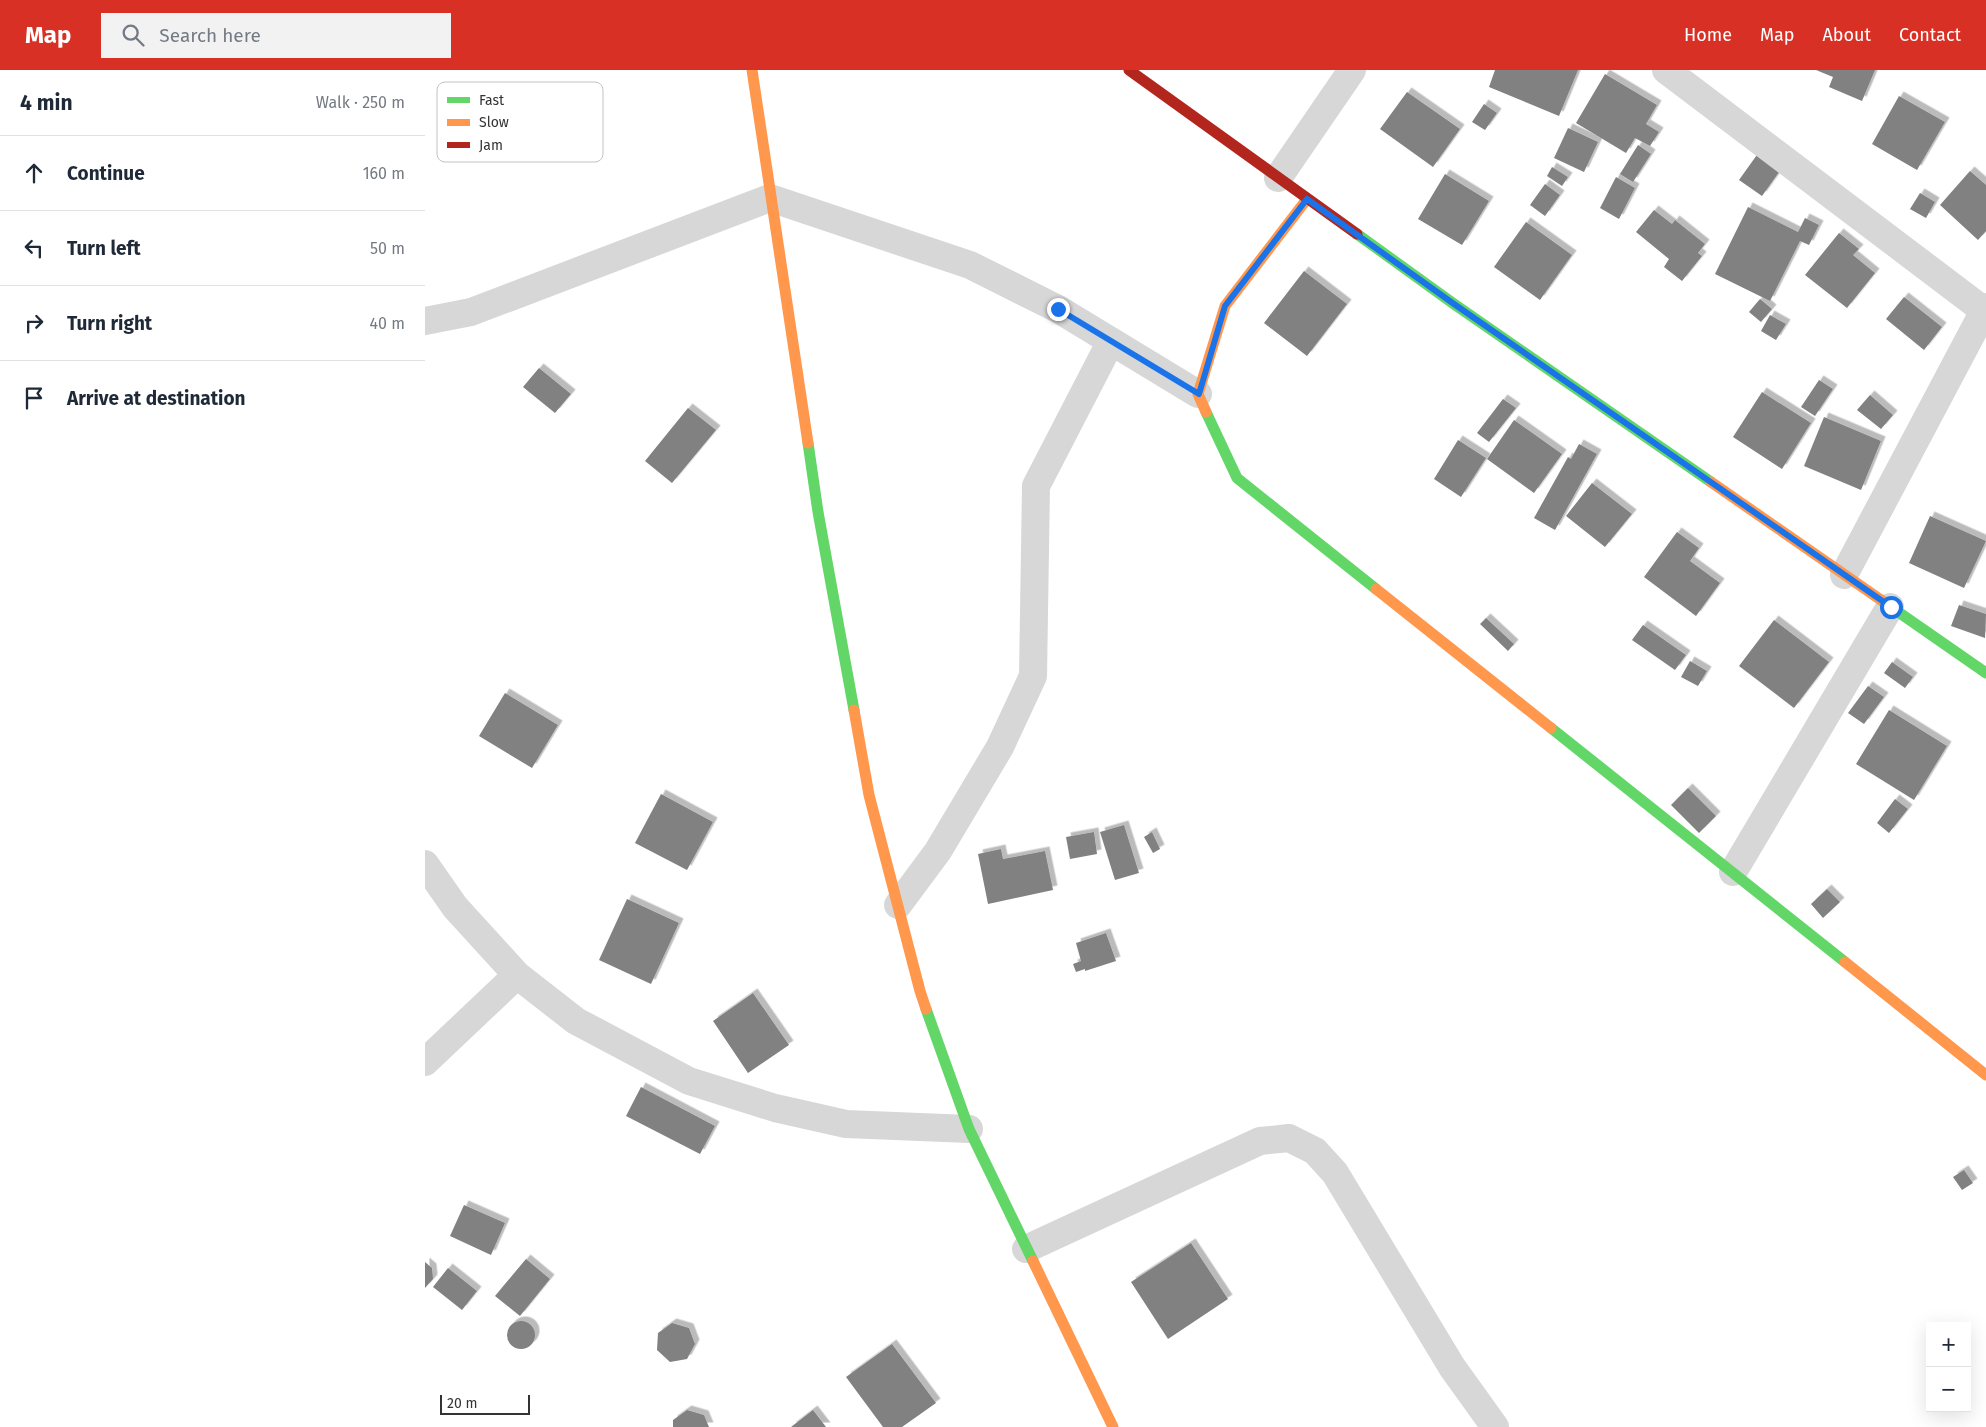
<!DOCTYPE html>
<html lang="en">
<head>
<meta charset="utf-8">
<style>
	:root { --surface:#fff; --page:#f2f2f3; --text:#1f2937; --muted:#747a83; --line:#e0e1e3; --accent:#d93025 }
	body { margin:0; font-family:"Fira Sans",sans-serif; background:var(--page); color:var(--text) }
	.controls { position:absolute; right:15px; bottom:15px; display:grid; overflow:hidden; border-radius:0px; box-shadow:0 5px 20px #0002 }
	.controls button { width:45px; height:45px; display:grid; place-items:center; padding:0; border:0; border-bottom:1px solid var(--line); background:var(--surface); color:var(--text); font:25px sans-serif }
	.scale { position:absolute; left:15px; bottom:12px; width:90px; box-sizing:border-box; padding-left:5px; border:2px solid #333; border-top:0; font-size:14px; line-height:18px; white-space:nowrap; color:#333; -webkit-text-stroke:4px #fff; paint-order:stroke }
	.stop { position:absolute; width:15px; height:15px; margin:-11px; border:4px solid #1a73e8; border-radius:50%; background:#fff }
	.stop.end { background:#1a73e8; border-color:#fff; box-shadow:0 1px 5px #0008 }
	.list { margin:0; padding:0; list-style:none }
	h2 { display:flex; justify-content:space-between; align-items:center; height:65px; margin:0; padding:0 20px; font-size:21px }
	h2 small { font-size:16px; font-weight:400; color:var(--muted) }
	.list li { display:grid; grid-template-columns:32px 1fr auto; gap:15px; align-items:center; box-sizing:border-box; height:75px; padding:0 20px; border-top:1px solid var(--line) }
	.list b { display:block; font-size:19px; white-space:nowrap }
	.list em { font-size:16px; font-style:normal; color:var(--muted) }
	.icon { flex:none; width:28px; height:28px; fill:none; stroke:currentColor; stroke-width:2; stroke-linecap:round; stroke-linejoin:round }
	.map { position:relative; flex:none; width:1561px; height:1357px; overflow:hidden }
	header { display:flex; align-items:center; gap:30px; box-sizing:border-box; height:70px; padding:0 25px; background:var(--accent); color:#fff }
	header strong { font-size:24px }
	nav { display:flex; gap:28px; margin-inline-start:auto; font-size:18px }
	.search { width:350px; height:45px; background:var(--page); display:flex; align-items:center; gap:12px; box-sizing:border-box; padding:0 18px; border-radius:0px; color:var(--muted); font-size:19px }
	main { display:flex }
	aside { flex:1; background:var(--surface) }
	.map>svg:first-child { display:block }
	.building { fill:#818181; filter:url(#shadow) }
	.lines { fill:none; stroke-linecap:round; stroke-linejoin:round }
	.street { stroke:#d7d7d7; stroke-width:28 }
	.fast { stroke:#63d668; stroke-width:11 }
	.slow { stroke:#ff974d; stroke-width:11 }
	.jam { stroke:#b3261e; stroke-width:11 }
	.route { stroke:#1a73e8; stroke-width:6 }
	.key { fill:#fff; stroke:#c2c2c2; stroke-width:1 }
	.key-label { font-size:14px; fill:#333 }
</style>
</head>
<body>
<header>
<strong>Map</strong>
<div class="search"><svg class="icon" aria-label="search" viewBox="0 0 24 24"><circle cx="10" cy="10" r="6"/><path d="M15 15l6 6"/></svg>Search here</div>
<nav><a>Home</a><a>Map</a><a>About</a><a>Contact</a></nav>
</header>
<main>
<aside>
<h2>4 min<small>Walk · 250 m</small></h2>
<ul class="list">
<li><svg class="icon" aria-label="ahead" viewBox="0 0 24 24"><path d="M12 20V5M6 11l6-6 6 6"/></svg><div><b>Continue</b></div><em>160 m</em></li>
<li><svg class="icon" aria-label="left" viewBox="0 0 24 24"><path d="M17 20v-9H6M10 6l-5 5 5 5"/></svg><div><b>Turn left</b></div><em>50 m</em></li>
<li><svg class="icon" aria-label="right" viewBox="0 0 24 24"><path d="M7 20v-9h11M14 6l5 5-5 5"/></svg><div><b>Turn right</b></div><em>40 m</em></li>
<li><svg class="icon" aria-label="arrive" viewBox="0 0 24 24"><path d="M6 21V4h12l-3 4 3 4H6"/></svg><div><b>Arrive at destination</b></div></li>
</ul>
</aside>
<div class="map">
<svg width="1561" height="1357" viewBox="0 0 1561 1357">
	<defs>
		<filter id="shadow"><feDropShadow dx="4.5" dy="-4.5" stdDeviation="0" flood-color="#0004"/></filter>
	</defs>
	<rect width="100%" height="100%" fill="#fff"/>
	<path class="building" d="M 1070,0 L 1153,0 L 1134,46 L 1064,17 Z
		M 1391,0 L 1450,0 L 1437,31 L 1404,17 L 1408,7 Z
		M 1180,4 L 1232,35 L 1221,54 L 1234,62 L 1225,76 L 1210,68 L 1201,83 L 1151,53 Z
		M 982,22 L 1035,59 L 1008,97 L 955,59 Z
		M 1474,26 L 1520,52 L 1492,100 L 1447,74 Z
		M 1059,34 L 1072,43 L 1060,60 L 1047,52 Z
		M 1143,58 L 1173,72 L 1159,102 L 1129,88 Z
		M 1213,75 L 1226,84 L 1208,112 L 1195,104 Z
		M 1334,82 L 1357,98 L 1337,126 L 1314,110 Z
		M 1127,97 L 1143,107 L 1137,116 L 1122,106 Z
		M 1545,101 L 1561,115 L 1561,161 L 1553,170 L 1515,135 Z
		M 1020,104 L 1064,131 L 1037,175 L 993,149 Z
		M 1191,107 L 1210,118 L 1194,149 L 1175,138 Z
		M 1120,114 L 1135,125 L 1120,146 L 1105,135 Z
		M 1495,123 L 1510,132 L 1501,148 L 1485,139 Z
		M 1323,137 L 1373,162 L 1380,148 L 1394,155 L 1384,175 L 1375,171 L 1345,231 L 1290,204 Z
		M 1229,140 L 1247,154 L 1250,150 L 1280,174 L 1273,183 L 1277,186 L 1257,211 L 1239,197 L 1244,189 L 1211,162 Z
		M 1101,152 L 1147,185 L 1115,230 L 1069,197 Z
		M 1414,163 L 1434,179 L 1428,185 L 1450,203 L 1422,238 L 1380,205 Z
		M 879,201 L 922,234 L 882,286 L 839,253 Z
		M 1479,227 L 1517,257 L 1499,280 L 1461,249 Z
		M 1335,229 L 1347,239 L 1336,252 L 1324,242 Z
		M 1345,245 L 1361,254 L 1351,270 L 1336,261 Z
		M 114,298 L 146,324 L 130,343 L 98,317 Z
		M 1394,310 L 1408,319 L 1390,346 L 1376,337 Z
		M 1337,322 L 1386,353 L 1357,399 L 1308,367 Z
		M 1445,325 L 1468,345 L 1456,359 L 1432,340 Z
		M 1078,329 L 1091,338 L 1064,372 L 1052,363 Z
		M 263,338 L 291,360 L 247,413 L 220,391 Z
		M 1399,347 L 1456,371 L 1436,420 L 1379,396 Z
		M 1089,350 L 1137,384 L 1109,423 L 1062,389 Z
		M 1033,370 L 1061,388 L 1036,427 L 1009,409 Z
		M 1154,374 L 1172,384 L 1130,460 L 1109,448 L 1143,387 L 1146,389 Z
		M 1167,413 L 1207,444 L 1180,477 L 1141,446 Z
		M 1505,446 L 1561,471 L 1539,518 L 1484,493 Z
		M 1252,462 L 1274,478 L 1265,491 L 1295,513 L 1271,546 L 1219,507 Z
		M 1534,535 L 1561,544 L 1560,568 L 1526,556 Z
		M 1061,548 L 1089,574 L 1083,581 L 1055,554 Z
		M 1349,550 L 1404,592 L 1369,638 L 1314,596 Z
		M 1218,555 L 1261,585 L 1250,600 L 1207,570 Z
		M 1265,591 L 1282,601 L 1273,616 L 1256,607 Z
		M 1467,592 L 1488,607 L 1480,618 L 1459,603 Z
		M 1443,616 L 1459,627 L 1439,654 L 1423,643 Z
		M 80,623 L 133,655 L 107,698 L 54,666 Z
		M 1464,640 L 1522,676 L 1489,730 L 1431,694 Z
		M 1263,718 L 1291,746 L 1274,763 L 1246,735 Z
		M 236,724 L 288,752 L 262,800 L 210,773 Z
		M 1470,729 L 1483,739 L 1464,763 L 1452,753 Z
		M 699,755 L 714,803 L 690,810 L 675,762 Z
		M 669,762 L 672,784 L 645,789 L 641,767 Z
		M 727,762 L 735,779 L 728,783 L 719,767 Z
		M 576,779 L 578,789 L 620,781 L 628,820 L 563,834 L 553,784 Z
		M 1402,819 L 1415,832 L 1398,848 L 1386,834 Z
		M 202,829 L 254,853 L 226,914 L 174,890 Z
		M 681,863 L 691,891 L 660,901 L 660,899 L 651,902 L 648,894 L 656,891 L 651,873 Z
		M 328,923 L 364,975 L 323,1003 L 288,951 Z
		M 216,1017 L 290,1056 L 275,1084 L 201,1046 Z
		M 1539,1100 L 1548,1113 L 1537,1120 L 1528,1107 Z
		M 39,1135 L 80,1153 L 66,1185 L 25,1166 Z
		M 766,1173 L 803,1229 L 743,1269 L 706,1212 Z
		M 101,1189 L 125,1209 L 95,1246 L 70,1226 Z
		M 0,1192 L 7,1198 L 8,1209 L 0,1218 Z
		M 23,1198 L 52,1221 L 37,1240 L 8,1217 Z
		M82 1265a14 14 0 1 1 28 0a14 14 0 1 1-28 0Z
		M 247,1253 L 264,1258 L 270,1274 L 262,1289 L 245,1292 L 232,1280 L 233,1263 Z
		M 467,1274 L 511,1333 L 477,1357 L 458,1357 L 421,1307 Z
		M 262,1340 L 279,1345 L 284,1357 L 248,1357 L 248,1350 Z
		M 388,1340 L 401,1357 L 366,1357 Z"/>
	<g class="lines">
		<path class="street" d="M 1241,0 L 1561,242
			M 853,108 L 927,0
			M 0,251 L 46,242 L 345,128 L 545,195 L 633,239 L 773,324
			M 1419,505 L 1561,237
			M 0,794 L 30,837 L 92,905 L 151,951 L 264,1011 L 350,1038 L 421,1054 L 544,1059
			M 1308,802 L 1465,537
			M 473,835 L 513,781 L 575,677 L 608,606 L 611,416 L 686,271
			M 0,992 L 92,905
			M 601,1179 L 835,1071 L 864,1068 L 890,1081 L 910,1103 L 1027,1297 L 1070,1357"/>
		<path class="fast" d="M 932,164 L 1029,234 L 1286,412
			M 781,342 L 812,408 L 951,519
			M 383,373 L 393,442 L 429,640
			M 1456,530 L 1561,603
			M 1126,658 L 1420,892
			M 501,939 L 544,1059 L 608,1191"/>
		<path class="slow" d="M 327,0 L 383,373
			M 781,342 L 773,324 L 800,236 L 882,129
			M 1286,412 L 1456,530
			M 951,519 L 1126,658
			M 429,640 L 444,725 L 495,921 L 501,939
			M 1420,892 L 1561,1005
			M 608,1191 L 688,1357"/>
		<path class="jam" d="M 704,0 L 932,164"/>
	</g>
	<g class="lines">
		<path class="route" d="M 633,239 L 774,324 L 800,236 L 882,129 L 1029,234 L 1466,537"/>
	</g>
	<rect x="12" y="12" width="166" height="80" rx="8" class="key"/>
	<rect x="22" y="27" width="23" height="6" fill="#63d668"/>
	<rect x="22" y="49" width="23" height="7" fill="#ff974d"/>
	<rect x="22" y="72" width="23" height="6" fill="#b3261e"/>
	<g class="key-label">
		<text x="54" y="35">Fast</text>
		<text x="54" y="57">Slow</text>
		<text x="54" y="80">Jam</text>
	</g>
</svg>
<div class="controls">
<button>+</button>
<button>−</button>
</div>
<div class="scale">20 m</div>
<div class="stop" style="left:1466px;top:537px"></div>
<div class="stop end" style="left:633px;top:239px"></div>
</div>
</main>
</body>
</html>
